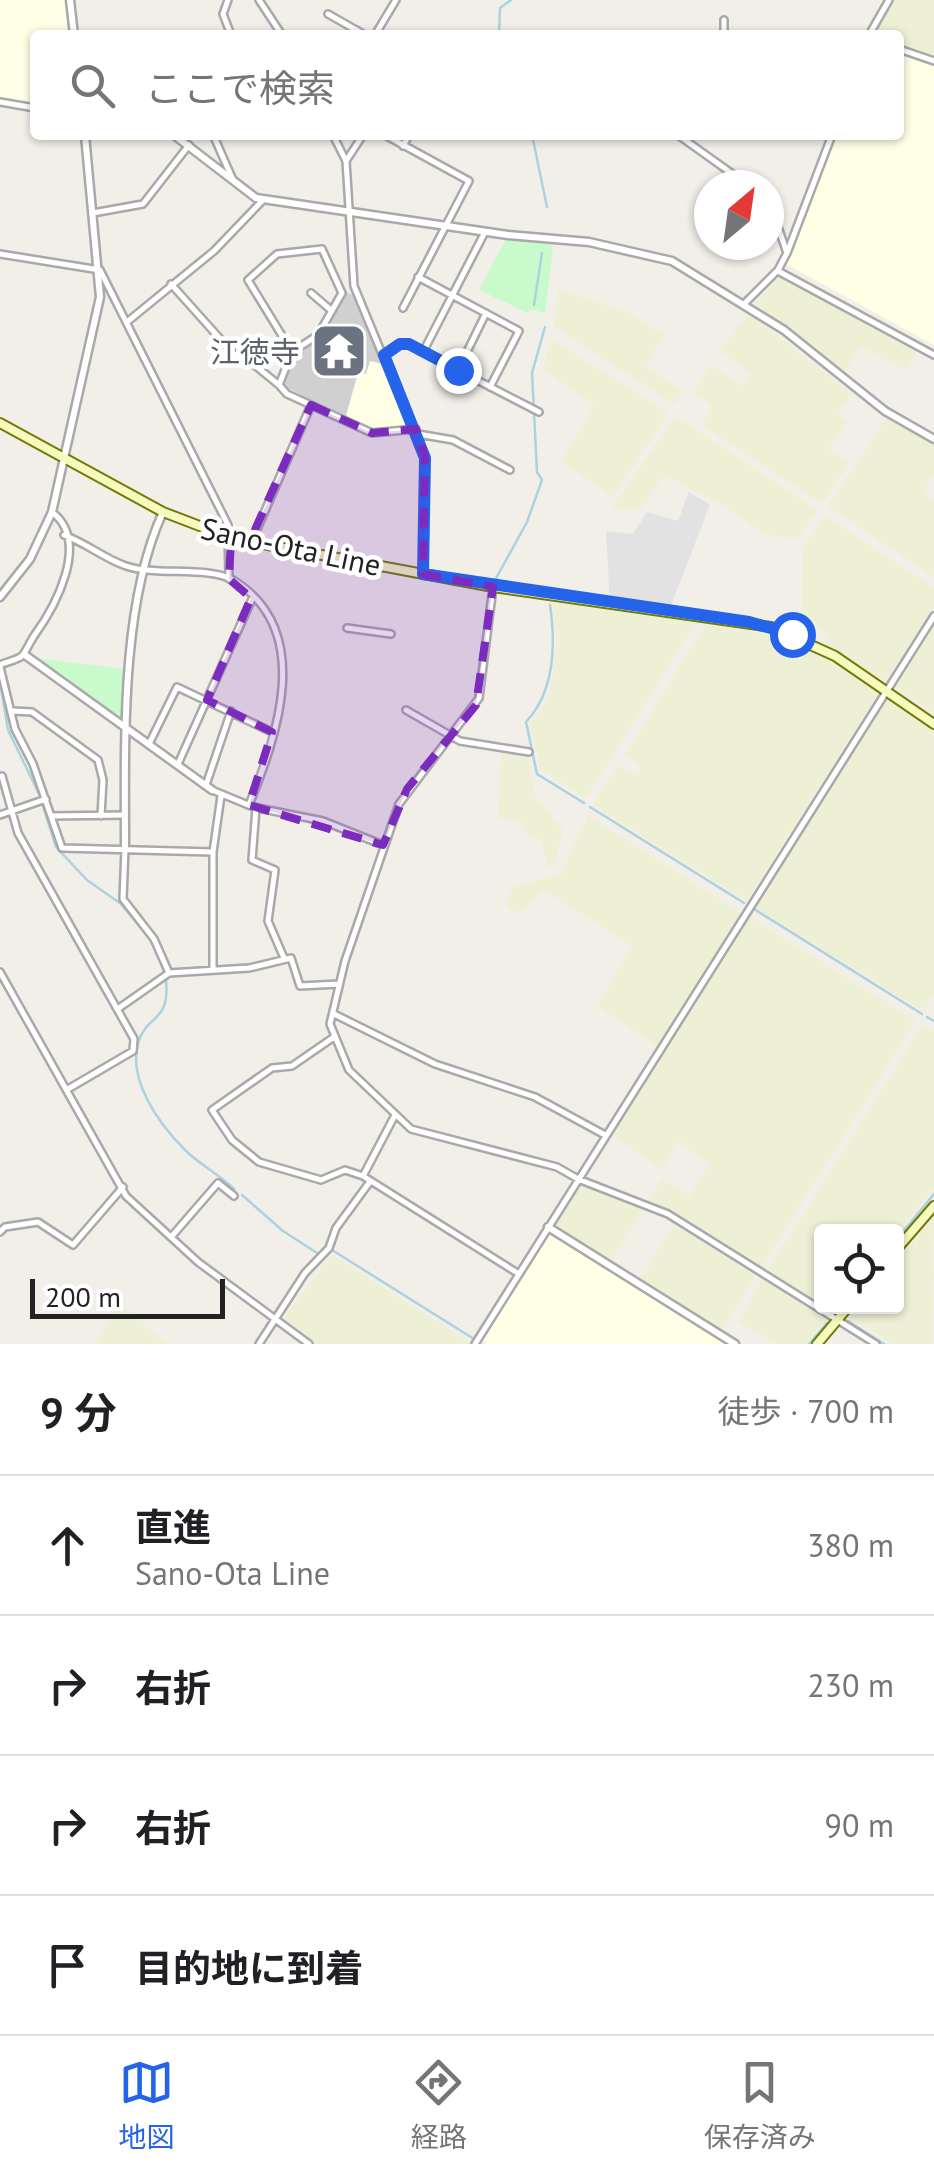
<!DOCTYPE html>
<html lang="ja">
<head>
<meta charset="utf-8">
<style>
	:root { --surface:#fff; --page:#f2f2f2; --text:#202124; --muted:#757577; --line:#e0e0e0; --accent:#2563eb }
	body { margin:0; font-family:"PT Sans","Noto Sans JP",sans-serif; background:var(--page); color:var(--text) }
	.controls { position:absolute; right:30px; bottom:30px; display:grid; overflow:hidden; border-radius:10px; box-shadow:0 2px 8px #0004 }
	.controls button { width:90px; height:90px; display:grid; place-items:center; padding:0; border:0; border-bottom:2px solid var(--line); background:var(--surface); color:var(--text); font:50px sans-serif }
	.compass { position:absolute; left:694px; top:170px; width:90px; height:90px; border-radius:50%; background:var(--surface); box-shadow:0 2px 8px #0004; rotate:29deg }
	.scale { position:absolute; left:30px; bottom:25px; width:195px; box-sizing:border-box; padding-left:10px; border:5px solid #222; border-top:0; font-size:28px; line-height:35px; white-space:nowrap; color:#222; -webkit-text-stroke:8px #fff; paint-order:stroke }
	.stop { position:absolute; width:30px; height:30px; margin:-22px; border:8px solid #2563eb; border-radius:50%; background:#fff }
	.stop.end { background:#2563eb; border-color:#fff; box-shadow:0 2px 10px #0008 }
	.list { margin:0; padding:0; list-style:none }
	h2 { display:flex; justify-content:space-between; align-items:center; height:130px; margin:0; padding:0 40px; font-size:42px }
	h2 small { font-size:32px; font-weight:400; color:var(--muted) }
	.list li { display:grid; grid-template-columns:65px 1fr auto; gap:30px; align-items:center; box-sizing:border-box; height:140px; padding:0 40px; border-top:2px solid var(--line) }
	.list b { display:block; font-size:38px; white-space:nowrap }
	.list p { margin:0; font-size:32px; white-space:nowrap; color:var(--muted) }
	.list em { font-size:32px; font-style:normal; color:var(--muted) }
	.icon { flex:none; width:55px; height:55px; fill:none; stroke:currentColor; stroke-width:2; stroke-linecap:round; stroke-linejoin:round }
	.map { position:relative; flex:none; width:934px; height:1344px; overflow:hidden }
	.search { position:absolute; background:var(--surface); box-shadow:0 2px 8px #0004; left:30px; right:30px; top:30px; height:110px; display:flex; align-items:center; gap:25px; box-sizing:border-box; padding:0 35px; border-radius:10px; color:var(--muted); font-size:38px }
	.sheet { height:690px; background:var(--surface) }
	nav { display:flex; justify-content:space-around; align-items:center; box-sizing:border-box; height:140px; border-top:2px solid var(--line); background:var(--surface); font-size:28px; color:var(--muted) }
	nav a { display:grid; justify-items:center; gap:5px }
	nav .on { color:var(--accent) }
	.map>svg:first-child { display:block }
	.education { fill:#ffffe5 }
	.religious { fill:#d0d0d0 }
	.farmland { fill:#eef0d5 }
	.park { fill:#c8facc }
	.parking { fill:#e2e2e2 }
	.lines { fill:none; stroke-linecap:round; stroke-linejoin:round }
	.stream { stroke:#aad3df; stroke-width:2.5 }
	.minor-casing { stroke:#a9a9a9; stroke-width:10 }
	.tertiary-casing { stroke:#a9a9a9; stroke-width:11 }
	.secondary-casing { stroke:#707d05; stroke-width:12 }
	.minor { stroke:#fff; stroke-width:5 }
	.tertiary { stroke:#fff; stroke-width:6 }
	.secondary { stroke:#f7fabf; stroke-width:8 }
	.route { stroke:#2563eb; stroke-width:12 }
	.marked { fill:#7b2cbf; fill-opacity:0.2; stroke:#7b2cbf; stroke-width:8; stroke-dasharray:20 12; stroke-linejoin:round }
	.labels { text-anchor:middle; dominant-baseline:central; stroke-width:9; stroke-linejoin:round; paint-order:stroke }
	.worship-label { font-size:30px; fill:#5b616d; stroke:#fff; text-anchor:end }
	.street-label { font-size:30px; fill:#222; stroke:#fff }
</style>
</head>
<body>
<div class="map">
<svg width="934" height="1344" viewBox="0 0 934 1344">
	<rect width="100%" height="100%" fill="#f2efe9"/>
	<path class="education" d="M 0,0 L 65,0 L 69,35 L 35,35 L 35,106 L 0,100 Z
		M 899,51 L 934,63 L 934,345 L 784,263 L 834,135 L 899,135 Z
		M 370,361 L 385,365 L 409,428 L 371,431 L 345,419 L 359,372 L 366,374 Z
		M 549,1233 L 724,1344 L 487,1344 L 483,1340 Z"/>
	<path class="religious" d="M 347,292 L 356,297 L 384,364 L 370,361 L 366,374 L 358,372 L 345,419 L 281,384 L 292,356 L 320,338 Z"/>
	<path class="farmland" d="M 892,0 L 934,0 L 934,57 L 899,45 L 899,35 L 872,35 Z
		M 779,274 L 917,349 L 906,370 L 861,347 L 844,372 L 755,304 Z
		M 558,288 L 628,312 L 665,335 L 646,365 L 683,391 L 674,405 L 554,326 Z
		M 747,313 L 852,394 L 838,414 L 846,422 L 830,449 L 850,461 L 822,504 L 702,425 L 712,406 L 692,393 L 711,364 L 742,385 L 751,373 L 720,351 Z
		M 552,339 L 669,413 L 612,497 L 561,461 L 594,405 L 542,370 Z
		M 676,416 L 818,510 L 797,539 L 762,534 L 738,514 L 664,475 L 640,511 L 611,508 Z
		M 887,417 L 934,443 L 934,475 L 923,493 L 934,501 L 934,577 L 828,506 Z
		M 824,515 L 934,587 L 934,608 L 885,681 L 825,643 L 828,635 L 801,617 L 802,558 L 806,542 Z
		M 552,602 L 696,623 L 586,799 L 540,769 L 530,722 L 549,699 L 557,640 Z
		M 706,623 L 781,638 L 847,669 L 879,692 L 747,901 L 592,805 L 619,765 L 637,775 L 641,767 L 625,755 Z
		M 934,624 L 934,714 L 893,686 Z
		M 886,698 L 934,731 L 934,994 L 923,1011 L 753,906 Z
		M 501,752 L 529,759 L 535,796 L 563,830 L 555,866 L 548,868 L 540,839 L 528,838 L 523,824 L 498,818 Z
		M 588,815 L 741,913 L 657,1046 L 597,1006 L 632,946 L 543,890 L 518,915 L 505,904 L 512,887 L 561,873 Z
		M 747,915 L 916,1021 L 761,1268 L 648,1201 L 662,1179 L 690,1196 L 710,1163 L 679,1142 L 662,1169 L 611,1134 Z
		M 923,1024 L 934,1031 L 934,1188 L 897,1233 L 822,1232 L 821,1305 L 768,1270 Z
		M 578,1185 L 643,1210 L 610,1262 L 555,1225 Z
		M 934,1216 L 932,1344 L 892,1344 L 851,1318 L 860,1307 L 896,1306 L 897,1262 Z
		M 674,1225 L 756,1274 L 721,1332 L 640,1279 Z
		M 332,1255 L 471,1343 L 471,1344 L 310,1344 L 278,1325 Z
		M 763,1278 L 827,1319 L 806,1344 L 776,1344 L 738,1322 Z
		M 121,1303 L 167,1344 L 95,1344 Z"/>
	<path class="park" d="M 506,239 L 551,243 L 553,248 L 545,313 L 531,309 L 528,313 L 479,290 Z
		M 36,658 L 124,669 L 125,715 L 119,717 Z"/>
	<path class="parking" d="M 689,492 L 710,505 L 669,610 L 610,603 L 606,531 L 633,534 L 647,512 L 678,521 Z"/>
	<g class="lines">
		<path class="stream" d="M 499,35 L 500,8 L 511,0
			M 532,135 L 547,207
			M 534,305 L 542,253
			M 541,588 L 494,582 L 527,522 L 542,480 L 537,472 L 532,373 L 545,327
			M 550,605 C 556,646 555,691 526,722 L 537,774 L 584,803
			M 0,681 L 8,730 L 41,798
			M 42,803 L 56,847 L 87,880 L 121,904 L 152,941 L 161,961
			M 590,807 L 744,903
			M 754,909 L 922,1014
			M 166,979 C 170,1023 149,1013 139,1040 C 126,1079 159,1124 185,1150 C 200,1165 219,1174 234,1189
			M 927,1017 L 934,1021
			M 242,1195 L 283,1231 L 317,1253
			M 896,1240 L 934,1194
			M 324,1257 L 332,1250 L 474,1339
			M 835,1313 L 841,1306
			M 848,1321 L 884,1344
			M 809,1344 L 827,1323"/>
		<g class="minor-casing">
			<path id="minor" d="M 228,0 L 223,14 L 231,35
				M 259,0 L 282,35
				M 328,14 L 365,35
				M 375,35 L 396,0
				M 724,35 L 724,20
				M 869,35 L 889,0
				M 899,49 L 934,61
				M 0,102 L 35,108
				M 219,135 L 215,139 L 233,180
				M 333,135 L 346,161 L 354,286 L 425,458 L 423,574
				M 385,135 L 469,181 L 403,308
				M 678,135 L 748,185
				M 403,146 L 409,135
				M 346,161 L 363,135
				M 769,201 L 787,253
				M 93,213 L 143,204 L 189,145
				M 0,254 L 100,270 L 228,525 L 229,579
				M 778,271 L 934,355
				M 418,277 L 519,331 L 490,387
				M 171,284 L 239,360 L 246,358 L 279,385
				M 311,293 L 332,311
				M 744,304 L 778,270 L 787,253 L 832,135
				M 127,322 L 214,251 L 263,200
				M 292,352 L 248,280 L 277,254 L 322,249 L 342,293 L 318,335 L 292,352 L 279,385 L 287,394 L 372,433 L 416,429
				M 423,352 L 485,232
				M 384,355 L 400,344 L 409,345 L 539,412
				M 458,370 L 486,313
				M 418,434 L 453,440 L 510,470
				M 64,535 C 86,543 105,559 126,566 C 155,576 209,566 233,580 C 315,630 277,736 249,805
				M 251,543 L 311,405
				M 493,587 L 479,698 L 399,804 L 345,961 L 330,1024 L 349,1070 L 411,1129 L 557,1167 L 578,1179 L 668,1214 L 876,1344
				M 347,628 L 391,634
				M 0,665 C 6,662 17,660 22,656 C 25,653 30,642 34,636 C 55,607 91,542 52,512
				M 0,667 L 15,729 L 33,764 L 62,848 L 213,852 L 221,796
				M 406,710 L 460,741 L 529,752
				M 13,711 L 32,712 L 98,760 L 103,780 L 101,816
				M 149,744 L 177,687 L 272,732
				M 178,764 L 252,599
				M 2,776 L 18,833 L 134,1039 L 133,1051 L 68,1089
				M 206,785 L 231,711
				M 212,790 L 253,807 L 323,821 L 383,845
				M 256,808 L 252,860 L 275,870 L 268,921 L 284,958
				M 0,815 L 46,799
				M 51,816 L 125,815
				M 125,848 L 123,899 L 154,939 L 169,973
				M 213,852 L 213,969
				M 0,972 L 126,1196 L 198,1262 L 309,1344
				M 119,1008 L 169,973 L 249,968 L 291,958 L 300,986 L 339,984
				M 334,1014 L 435,1064 L 535,1097 L 605,1135
				M 334,1037 L 292,1066 L 272,1068 L 212,1110 L 232,1140 L 259,1162 L 321,1180 L 345,1170 L 363,1176 L 519,1274
				M 363,1176 L 394,1117
				M 0,1232 L 5,1227 L 38,1222 L 73,1245 L 123,1187
				M 172,1236 L 218,1183 L 234,1196
				M 259,1344 L 305,1273 L 329,1248 L 336,1228 L 369,1183
				M 475,1344 L 934,616"/>
		</g>
		<g class="tertiary-casing">
			<path id="tertiary" d="M 70,0 L 74,35
				M 174,135 L 256,198 L 508,235 L 589,242 L 672,261 L 784,330 L 885,411 L 934,439
				M 0,597 L 30,559 L 52,512 L 100,297 L 85,135
				M 25,655 L 212,790
				M 125,848 C 125,746 120,605 163,512
				M 548,1227 L 735,1344"/>
		</g>
		<g class="secondary-casing">
			<path id="secondary" d="M 0,423 L 163,512 L 231,538 L 493,587 L 771,627 L 835,656 L 934,724
				M 896,1250 L 934,1206
				M 817,1344 L 849,1306"/>
		</g>
		<use href="#minor" class="minor"/>
		<use href="#tertiary" class="tertiary"/>
		<use href="#secondary" class="secondary"/>
	</g>
	<g class="lines">
		<path class="route" d="M 458,370 L 409,344 L 400,344 L 384,355 L 425,458 L 423,574 L 749,622 L 792,634"/>
	</g>
	<path class="marked" d="M 311,405 L 372,433 L 416,429 L 425,458 L 423,574 L 493,587 L 476,705 L 407,789 L 383,845 L 249,805 L 272,732 L 207,700 L 251,598 L 229,579 L 231,538 L 249,543 Z"/>
	<defs>
		<g id="temple-square" transform="scale(2.875)"><rect x="-9" y="-9" width="18" height="18" rx="4" fill="#6b7280" stroke="#fff"/><path d="M0-6L5-2H3V0L6.5 2.5H4V6H1.5V3h-3V6H-4V2.5H-6.5L-3 0V-2H-5Z" fill="#fff"/></g>
	</defs>
	<g fill-rule="evenodd">
		<use href="#temple-square" x="339" y="351"/>
	</g>
	<g class="labels">
		<g class="worship-label">
			<text x="300" y="351">江徳寺</text>
		</g>
		<g class="street-label">
			<text transform="translate(291 546) rotate(12)">Sano-Ota Line</text>
		</g>
	</g>
</svg>
<div class="controls">
<button><svg class="icon" aria-label="locate" viewBox="0 0 24 24"><circle cx="12" cy="12" r="6"/><path d="M12 2v4M12 18v4M2 12h4M18 12h4"/></svg></button>
</div>
<svg class="compass" viewBox="-18 -18 36 36"><path d="M0-13l5 13h-10z" fill="#e53935"/><path d="M0 13l5-13h-10z" fill="#757577"/></svg>
<div class="scale">200 m</div>
<div class="stop" style="left:792px;top:634px"></div>
<div class="stop end" style="left:458px;top:370px"></div>
<div class="search"><svg class="icon" aria-label="search" viewBox="0 0 24 24"><circle cx="10" cy="10" r="6"/><path d="M15 15l6 6"/></svg>ここで検索</div>
</div>
<section class="sheet">
<h2>9 分<small>徒歩 · 700 m</small></h2>
<ul class="list">
<li><svg class="icon" aria-label="ahead" viewBox="0 0 24 24"><path d="M12 20V5M6 11l6-6 6 6"/></svg><div><b>直進</b><p>Sano-Ota Line</p></div><em>380 m</em></li>
<li><svg class="icon" aria-label="right" viewBox="0 0 24 24"><path d="M7 20v-9h11M14 6l5 5-5 5"/></svg><div><b>右折</b></div><em>230 m</em></li>
<li><svg class="icon" aria-label="right" viewBox="0 0 24 24"><path d="M7 20v-9h11M14 6l5 5-5 5"/></svg><div><b>右折</b></div><em>90 m</em></li>
<li><svg class="icon" aria-label="arrive" viewBox="0 0 24 24"><path d="M6 21V4h12l-3 4 3 4H6"/></svg><div><b>目的地に到着</b></div></li>
</ul>
</section>
<nav>
<a class="on"><svg class="icon" aria-label="map" viewBox="0 0 24 24"><path d="M3 6l6-2 6 2 6-2v14l-6 2-6-2-6 2zM9 4v14M15 6v14"/></svg>地図</a>
<a><svg class="icon" aria-label="directions" viewBox="0 0 24 24"><path d="M12 3l9 9-9 9-9-9zM9 14v-3h6M13 9l2 2-2 2"/></svg>経路</a>
<a><svg class="icon" aria-label="saved" viewBox="0 0 24 24"><path d="M7 4h10v16l-5-4-5 4z"/></svg>保存済み</a>
</nav>
</body>
</html>
